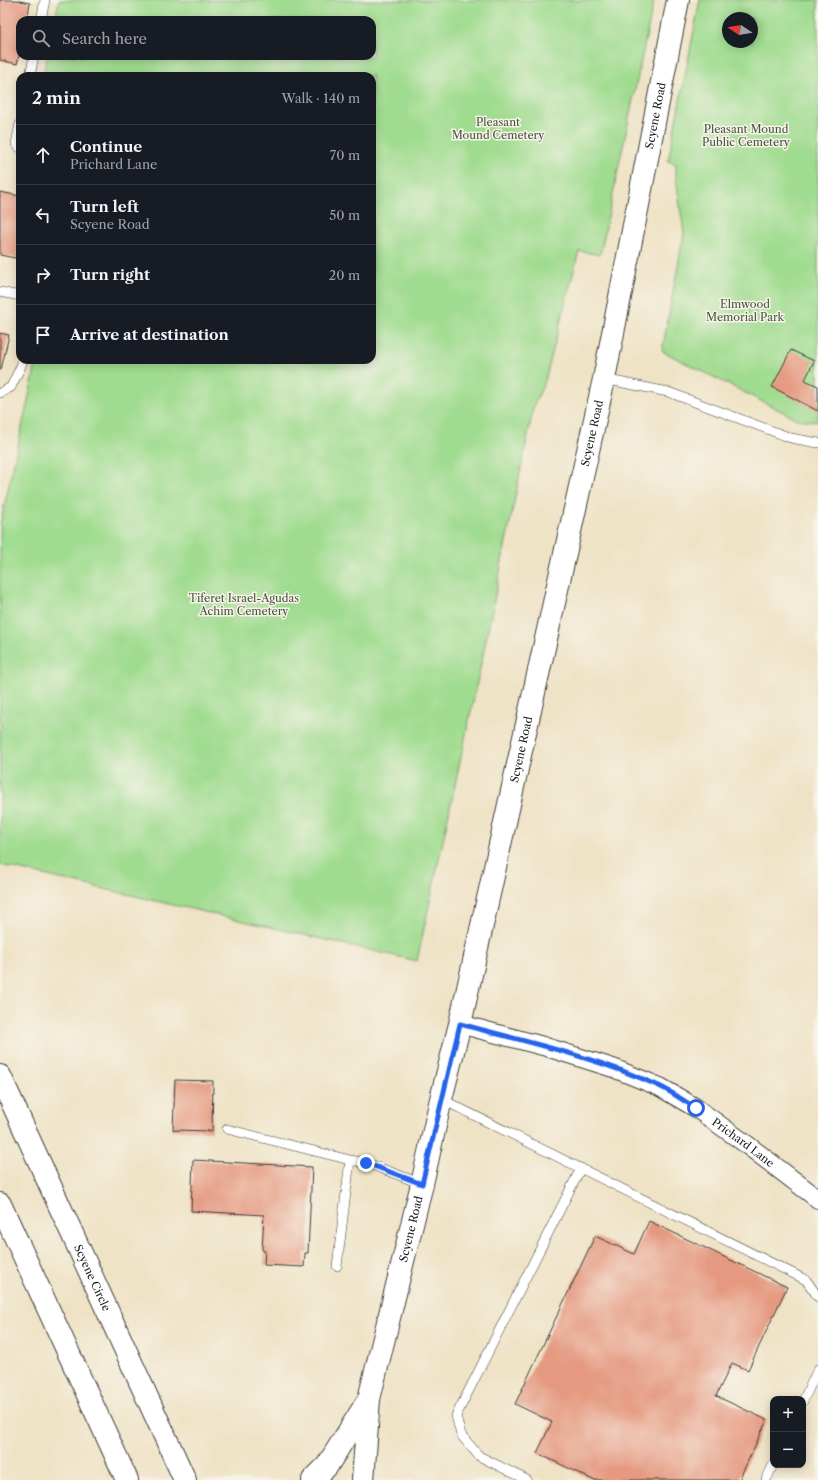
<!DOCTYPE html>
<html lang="en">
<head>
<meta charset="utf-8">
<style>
	:root { --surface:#171b24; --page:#242831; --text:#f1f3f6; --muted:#9ea1a6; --line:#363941 }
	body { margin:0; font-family:"Libre Caslon Text",serif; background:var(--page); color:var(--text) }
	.controls { position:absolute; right:12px; bottom:12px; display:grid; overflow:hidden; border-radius:8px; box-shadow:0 2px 10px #0003 }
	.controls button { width:36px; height:36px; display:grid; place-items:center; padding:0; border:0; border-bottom:1px solid var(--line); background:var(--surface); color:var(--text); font:20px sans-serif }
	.compass { position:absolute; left:722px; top:12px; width:36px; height:36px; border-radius:50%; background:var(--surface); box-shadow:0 2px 10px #0003; rotate:282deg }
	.stop { position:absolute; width:12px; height:12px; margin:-9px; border:3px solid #2563eb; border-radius:50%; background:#fff }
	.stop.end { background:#2563eb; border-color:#fff; box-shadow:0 1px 4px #0008 }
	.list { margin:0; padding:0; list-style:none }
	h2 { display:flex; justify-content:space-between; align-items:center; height:52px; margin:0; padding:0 16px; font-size:17px }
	h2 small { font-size:13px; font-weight:400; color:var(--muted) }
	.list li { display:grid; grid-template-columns:26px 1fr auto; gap:12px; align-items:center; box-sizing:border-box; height:60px; padding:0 16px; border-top:1px solid var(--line) }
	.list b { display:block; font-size:15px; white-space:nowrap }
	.list p { margin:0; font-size:13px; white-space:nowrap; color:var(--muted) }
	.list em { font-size:13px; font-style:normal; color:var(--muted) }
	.icon { flex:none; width:22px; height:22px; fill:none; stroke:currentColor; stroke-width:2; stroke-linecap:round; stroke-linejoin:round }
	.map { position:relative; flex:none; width:818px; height:1480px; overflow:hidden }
	.search { position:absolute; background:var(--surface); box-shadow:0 2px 10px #0003; left:16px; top:16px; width:360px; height:44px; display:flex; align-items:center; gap:10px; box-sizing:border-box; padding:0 14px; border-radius:12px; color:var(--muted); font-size:15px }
	.panel { position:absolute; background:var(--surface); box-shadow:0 2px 10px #0003; left:16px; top:72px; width:360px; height:292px; border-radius:12px }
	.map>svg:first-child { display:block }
	.green { fill:#a0dc90; stroke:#5e7c56; fill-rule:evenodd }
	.building { fill:#e59980 }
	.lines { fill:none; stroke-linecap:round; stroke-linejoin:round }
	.lane-casing { stroke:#3c3a36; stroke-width:10 }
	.street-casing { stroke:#3c3a36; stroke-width:20 }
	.secondary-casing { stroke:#3c3a36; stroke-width:24 }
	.primary-casing { stroke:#3c3a36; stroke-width:24 }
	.lane { stroke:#fff; stroke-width:9 }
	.street { stroke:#fff; stroke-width:18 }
	.secondary { stroke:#fff; stroke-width:22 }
	.primary { stroke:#fff; stroke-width:22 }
	.route { stroke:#2563eb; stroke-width:5 }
	.labels { text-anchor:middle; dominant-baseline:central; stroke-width:3; stroke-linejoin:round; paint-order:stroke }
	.street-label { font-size:11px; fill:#1c1c1c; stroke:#f7f3e8 }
	.park-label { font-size:11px; fill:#44563f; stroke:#f7f3e8 }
</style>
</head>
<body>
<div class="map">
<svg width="818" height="1480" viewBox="0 0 818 1480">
	<rect width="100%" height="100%" fill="#f7f3e8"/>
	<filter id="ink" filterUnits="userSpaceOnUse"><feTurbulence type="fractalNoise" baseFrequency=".025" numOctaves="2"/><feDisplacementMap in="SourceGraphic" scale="8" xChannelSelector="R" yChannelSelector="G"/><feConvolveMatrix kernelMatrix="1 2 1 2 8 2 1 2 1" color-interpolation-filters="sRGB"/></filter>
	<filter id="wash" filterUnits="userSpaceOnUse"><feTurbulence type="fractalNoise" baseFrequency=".012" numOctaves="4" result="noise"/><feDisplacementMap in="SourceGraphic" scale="16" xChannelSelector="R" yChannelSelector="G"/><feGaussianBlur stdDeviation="0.9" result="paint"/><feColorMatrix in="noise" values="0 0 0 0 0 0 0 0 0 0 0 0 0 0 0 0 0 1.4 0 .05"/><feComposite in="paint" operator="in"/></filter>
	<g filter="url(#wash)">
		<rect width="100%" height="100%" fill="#efe3c6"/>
		<path class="green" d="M 59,0 L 654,0 L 600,255 L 579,251 L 545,381 L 534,405 L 480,669 L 417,961 L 0,865 L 0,525 L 37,360 L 372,360 L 372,76 L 43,76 L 47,56 L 372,56 L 372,20 L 55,20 Z
			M 700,0 L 818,0 L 818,422 L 797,419 L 662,351 L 684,233 L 676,178 L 676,164 L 668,161 ZM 728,18 L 752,18 L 752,42 L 728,42 Z"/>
		<g id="blocks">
			<path class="building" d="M 0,0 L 15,0 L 30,3 L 27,20 L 20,20 L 20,51 L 17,64 L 0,60 Z
				M 0,192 L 20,196 L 20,259 L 0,255 Z
				M 0,333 L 9,335 L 1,370 L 0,370 Z
				M 791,350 L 814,361 L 805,380 L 818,386 L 818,411 L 772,387 Z
				M 175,1080 L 213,1081 L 212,1131 L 173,1130 Z
				M 193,1160 L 312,1167 L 308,1253 L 305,1253 L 304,1267 L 264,1265 L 265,1251 L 262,1250 L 264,1215 L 191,1211 Z
				M 649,1221 L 787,1287 L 748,1370 L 732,1363 L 716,1396 L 767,1420 L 739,1480 L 593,1480 L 537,1453 L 552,1422 L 515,1404 L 595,1236 L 634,1254 Z"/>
		</g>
	</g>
	<g filter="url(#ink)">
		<use href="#blocks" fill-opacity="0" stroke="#3c3a36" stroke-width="1"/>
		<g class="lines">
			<g class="lane-casing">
				<path id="lane" d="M 41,20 L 45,0
					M 30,76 L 34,56
					M 20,124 L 16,144 L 20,148
					M 0,292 L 20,296
					M 604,379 L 668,392 L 791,438 L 818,443
					M 0,393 L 11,387 L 21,366 L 23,360
					M 441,1099 L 806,1280 L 818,1297
					M 227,1129 L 350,1160
					M 337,1266 L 350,1160 L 367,1163 L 422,1184
					M 803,1401 L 818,1369
					M 527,1480 L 479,1456 L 461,1435 L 456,1416 L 581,1168
					M 766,1480 L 773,1465"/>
			</g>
			<g class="street-casing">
				<g id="street">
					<path id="s1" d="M 460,1024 L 543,1046 L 613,1068 L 660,1087 L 696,1108 L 746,1144 L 818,1199"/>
				</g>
			</g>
			<g class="secondary-casing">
				<g id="secondary">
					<path id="s2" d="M 313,1480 L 327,1466 L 369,1399 L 422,1184 L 441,1099 L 460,1024 L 604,379 L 678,0"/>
				</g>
			</g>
			<g class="primary-casing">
				<g id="primary">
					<path id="s3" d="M 0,1076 L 185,1480"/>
					<path d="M 0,1204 L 127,1480"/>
					<path d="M 363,1480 L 369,1399"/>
				</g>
			</g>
			<use href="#lane" class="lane"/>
			<use href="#street" class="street"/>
			<use href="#secondary" class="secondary"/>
			<use href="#primary" class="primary"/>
		</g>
	</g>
	<g class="lines" filter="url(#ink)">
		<path class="route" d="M 366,1163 L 422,1184 L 460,1024 C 527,1042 596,1057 659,1086 C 672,1092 684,1101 696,1108"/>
	</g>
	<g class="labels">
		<g class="street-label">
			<text stroke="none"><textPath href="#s2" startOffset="1414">Scyene Road</textPath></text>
			<text stroke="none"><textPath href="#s2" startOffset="1090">Scyene Road</textPath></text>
			<text stroke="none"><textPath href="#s2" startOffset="766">Scyene Road</textPath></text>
			<text stroke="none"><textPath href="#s1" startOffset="310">Prichard Lane</textPath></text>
			<text stroke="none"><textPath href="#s2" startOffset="274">Scyene Road</textPath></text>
			<text stroke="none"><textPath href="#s3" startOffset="222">Scyene Circle</textPath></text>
		</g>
		<g class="park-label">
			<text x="498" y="122">Pleasant<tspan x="498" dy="13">Mound Cemetery</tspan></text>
			<text x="746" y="129">Pleasant Mound<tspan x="746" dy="13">Public Cemetery</tspan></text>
			<text x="745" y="304">Elmwood<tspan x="745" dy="13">Memorial Park</tspan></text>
			<text x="244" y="598">Tiferet Israel-Agudas<tspan x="244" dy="13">Achim Cemetery</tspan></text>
		</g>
	</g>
</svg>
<div class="controls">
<button>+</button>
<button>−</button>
</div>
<svg class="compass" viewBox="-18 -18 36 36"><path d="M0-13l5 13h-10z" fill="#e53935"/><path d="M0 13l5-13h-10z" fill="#9ea1a6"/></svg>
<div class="stop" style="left:696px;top:1108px"></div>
<div class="stop end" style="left:366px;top:1163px"></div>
<div class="search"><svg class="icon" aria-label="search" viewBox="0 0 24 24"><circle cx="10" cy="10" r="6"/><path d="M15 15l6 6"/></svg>Search here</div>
<section class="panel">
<h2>2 min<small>Walk · 140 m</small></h2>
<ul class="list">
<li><svg class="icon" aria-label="ahead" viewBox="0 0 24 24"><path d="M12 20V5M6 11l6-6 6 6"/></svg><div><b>Continue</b><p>Prichard Lane</p></div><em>70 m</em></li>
<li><svg class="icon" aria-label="left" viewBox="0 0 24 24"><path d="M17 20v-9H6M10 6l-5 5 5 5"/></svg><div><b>Turn left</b><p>Scyene Road</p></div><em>50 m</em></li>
<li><svg class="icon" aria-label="right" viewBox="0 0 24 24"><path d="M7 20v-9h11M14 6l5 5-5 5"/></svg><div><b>Turn right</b></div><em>20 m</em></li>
<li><svg class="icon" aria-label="arrive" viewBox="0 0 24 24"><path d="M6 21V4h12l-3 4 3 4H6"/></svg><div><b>Arrive at destination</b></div></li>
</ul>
</section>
</div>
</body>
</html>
